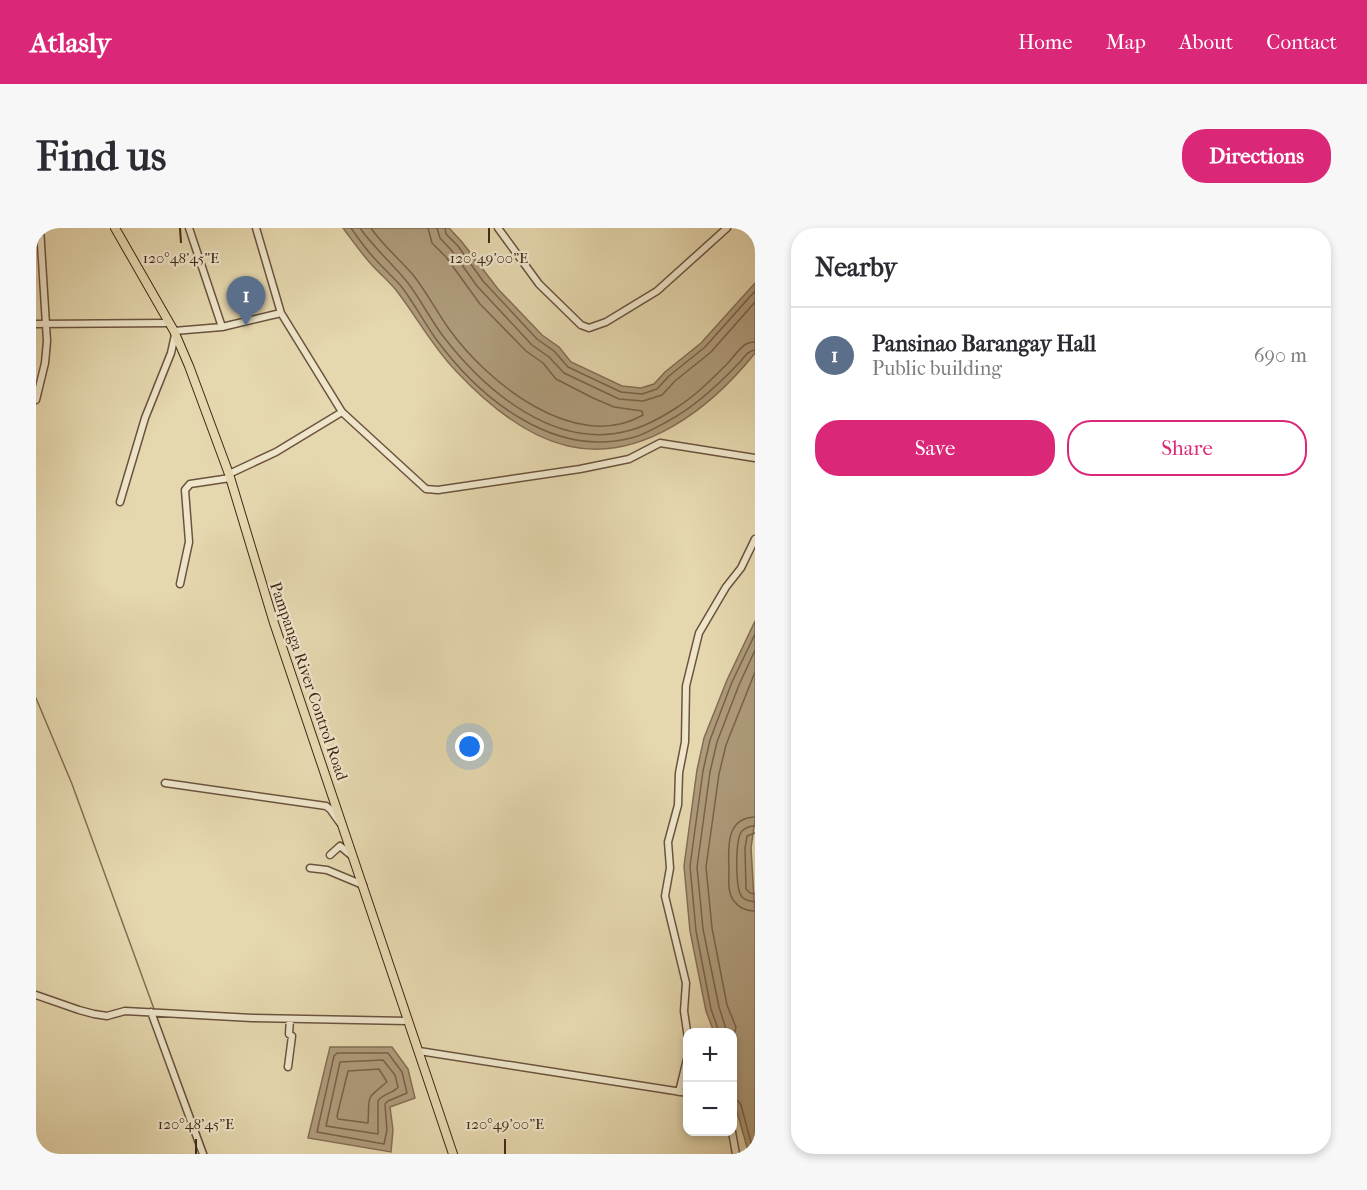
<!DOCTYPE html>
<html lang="en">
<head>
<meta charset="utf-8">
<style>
	:root { --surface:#fff; --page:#f7f7f7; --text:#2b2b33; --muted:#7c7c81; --line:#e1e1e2; --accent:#db2777 }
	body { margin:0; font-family:"IM FELL French Canon",serif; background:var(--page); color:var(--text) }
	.controls { position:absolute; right:18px; bottom:18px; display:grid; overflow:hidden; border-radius:12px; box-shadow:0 3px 9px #0003 }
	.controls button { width:54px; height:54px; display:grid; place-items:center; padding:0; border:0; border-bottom:2px solid var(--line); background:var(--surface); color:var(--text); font:30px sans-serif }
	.you { position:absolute; left:434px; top:519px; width:21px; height:21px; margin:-15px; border:4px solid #fff; border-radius:50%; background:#1a73e8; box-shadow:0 0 0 9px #1a73e833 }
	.badge { display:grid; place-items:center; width:39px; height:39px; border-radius:50%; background:var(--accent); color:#fff; font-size:20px; font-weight:700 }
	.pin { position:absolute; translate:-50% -50px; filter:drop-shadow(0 2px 3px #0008) }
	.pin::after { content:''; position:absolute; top:32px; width:21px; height:18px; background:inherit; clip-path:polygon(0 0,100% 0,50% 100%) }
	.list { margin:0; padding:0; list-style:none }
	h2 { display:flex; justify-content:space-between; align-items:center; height:78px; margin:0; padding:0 24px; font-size:26px }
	h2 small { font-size:20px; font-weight:400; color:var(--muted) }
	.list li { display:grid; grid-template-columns:39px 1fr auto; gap:18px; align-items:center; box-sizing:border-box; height:96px; padding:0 24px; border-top:2px solid var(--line) }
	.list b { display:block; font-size:22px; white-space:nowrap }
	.list p { margin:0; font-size:20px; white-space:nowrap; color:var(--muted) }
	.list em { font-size:20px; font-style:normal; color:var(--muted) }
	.actions { display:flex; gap:12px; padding:18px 24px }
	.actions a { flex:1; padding:14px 0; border:2px solid var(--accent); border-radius:24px; text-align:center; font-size:21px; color:var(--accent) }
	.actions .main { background:var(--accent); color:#fff }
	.map { position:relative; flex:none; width:719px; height:926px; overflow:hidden; border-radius:24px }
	header { display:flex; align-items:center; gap:36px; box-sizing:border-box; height:84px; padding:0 30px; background:var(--accent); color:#fff }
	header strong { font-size:28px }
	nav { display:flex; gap:33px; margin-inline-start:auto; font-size:21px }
	.intro { display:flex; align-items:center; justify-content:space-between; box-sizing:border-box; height:144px; padding:0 36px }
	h1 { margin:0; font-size:42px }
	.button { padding:15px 27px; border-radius:24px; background:var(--accent); color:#fff; font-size:21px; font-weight:700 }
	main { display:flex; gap:36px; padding:0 36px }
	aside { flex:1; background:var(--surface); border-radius:24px; box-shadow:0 3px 9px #0003 }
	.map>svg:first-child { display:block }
	.water { fill:#ae9b7b; stroke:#836d53; stroke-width:1.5 }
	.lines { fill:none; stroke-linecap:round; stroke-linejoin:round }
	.shore { stroke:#786149; stroke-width:1.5 }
	.stream { stroke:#836d53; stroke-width:1.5 }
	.minor-casing { stroke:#6b533d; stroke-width:9 }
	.major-casing { stroke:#422717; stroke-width:10 }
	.minor { stroke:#eee5ca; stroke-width:6 }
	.major { stroke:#e5d7ae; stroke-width:8 }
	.ticks { fill:none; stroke:#422717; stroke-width:2 }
	.labels { text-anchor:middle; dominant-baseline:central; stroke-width:4.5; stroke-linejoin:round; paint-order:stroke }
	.street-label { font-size:16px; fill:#422717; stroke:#eee5ca }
	.ticks-label { font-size:15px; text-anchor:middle; fill:#422717; stroke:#eee5ca; stroke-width:4.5; stroke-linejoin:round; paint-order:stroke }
</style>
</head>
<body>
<header>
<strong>Atlasly</strong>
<nav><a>Home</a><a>Map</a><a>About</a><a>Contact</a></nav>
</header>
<div class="intro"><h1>Find us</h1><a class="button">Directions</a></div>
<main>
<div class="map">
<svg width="719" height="926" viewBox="0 0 719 926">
	<rect width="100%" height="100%" fill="#e5d7ae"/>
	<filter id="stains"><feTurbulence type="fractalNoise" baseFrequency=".00333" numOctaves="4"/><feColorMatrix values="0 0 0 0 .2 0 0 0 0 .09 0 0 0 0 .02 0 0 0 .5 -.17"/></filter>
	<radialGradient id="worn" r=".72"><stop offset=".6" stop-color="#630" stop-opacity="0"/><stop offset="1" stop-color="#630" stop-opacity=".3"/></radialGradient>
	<path class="water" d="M 307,0 L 413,0 L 426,14 L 462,61 L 506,107 L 523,119 L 535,134 L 586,158 L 605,160 L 618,156 L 629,144 L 665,115 L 719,55 L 719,125 C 676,179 606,235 532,218 C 489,208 450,175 420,143 C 396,118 381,89 360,62 C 353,53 343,45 335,36 C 325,25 316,12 307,0 Z
		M 719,393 L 719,592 L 715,620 L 719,688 L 719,926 L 713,926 L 697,870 L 696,804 L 678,804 L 670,783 L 654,703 L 648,638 L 661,542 L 668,510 L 691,452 Z
		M 294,819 L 356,819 L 372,841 L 379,870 L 354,879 L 357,902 L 355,924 L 272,910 Z"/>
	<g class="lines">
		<path class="shore" d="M 315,0 C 323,11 330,22 340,32 C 348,41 357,49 365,58 C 378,75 388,94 400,111 C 444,171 517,230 595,210 C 608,207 621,199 632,193 C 659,179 682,157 702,136 C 708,130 711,123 719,122
			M 324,0 C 338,20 357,36 372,55 C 385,72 394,91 407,108 C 449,163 520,224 595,202 C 610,198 626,189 640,180 C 659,168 675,152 691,136 C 697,130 703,120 710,116 C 714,114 715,114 719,114
			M 335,0 C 347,18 364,31 378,48 C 391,65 401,84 413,101 C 451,154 539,226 607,187 L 606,183 L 578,179 L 557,170 L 520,151 L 507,135 L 490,123 L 444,76 L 410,29 L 396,15 L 392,0
			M 401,0 L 404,10 L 416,23 L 441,58 L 496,117 L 513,129 L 528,145 L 583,171 L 607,173 L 626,167 L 639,153 L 675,124 L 719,74
			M 409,0 L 410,6 L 422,18 L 447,53 L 501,111 L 518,123 L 532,139 L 585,164 L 606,166 L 621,161 L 633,148 L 669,119 L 719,63
			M 719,589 C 690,590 692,619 693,640 C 693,651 691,664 698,673 C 703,680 711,683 719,683
			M 719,598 C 714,598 710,599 706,603 C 699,611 699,661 706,669 C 710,673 714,673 719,674
			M 719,605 L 711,608 L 709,620 L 710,661 L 714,665 L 719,666
			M 683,804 L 675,781 L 660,703 L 654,638 L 667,543 L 674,512 L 696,454 L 719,406
			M 691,804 L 683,779 L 667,701 L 661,639 L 674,544 L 681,514 L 703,457 L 719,422
			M 696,815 L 700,799 L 691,777 L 676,700 L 670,639 L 683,546 L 690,517 L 719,444
			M 301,825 L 352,825 L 366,844 L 371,865 L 352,873 L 349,876 L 351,902 L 348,916 L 281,904 L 298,828 Z
			M 347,832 L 359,847 L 362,859 C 357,866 347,865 342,873 L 342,906 L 290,898 L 304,834 Z
			M 343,841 L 351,854 C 328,873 334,866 332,895 L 302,891 L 301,888 L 312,843 Z
			M 696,872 L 702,873 L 705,877 L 718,926"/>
		<path class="stream" d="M 0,470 L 36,556 L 118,781
			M 120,788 L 171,926"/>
		<g class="minor-casing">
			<path id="minor" d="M 153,0 L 186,99
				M 220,0 L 245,85 L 306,184 L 390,261 L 402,262 L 544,241 L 593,231 L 624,215 L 719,230
				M 462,0 L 503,56 L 545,97 L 553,100 L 570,94 L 621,63 L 691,0
				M 0,96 L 133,95
				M 138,103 L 186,99 L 245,85
				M 0,172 L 9,135 L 11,113 L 4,0
				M 193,246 L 240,224 L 306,184
				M 84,274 L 109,190 L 135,125 L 139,107
				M 144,356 L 153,314 L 149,262 L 154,256 L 194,250
				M 129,555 L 290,578 L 294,581 L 304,595
				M 294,627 L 304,618 L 316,628
				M 274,640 L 291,642 L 327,657
				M 0,767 L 43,782 L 58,786 L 71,788 L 89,783 L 216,790 L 372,793
				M 115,784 L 167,926
				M 652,810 L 648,783 L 650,755 L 629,668 L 634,640 L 632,614 L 642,577 L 643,545 L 649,514 L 650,458 L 663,405 L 690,359 L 705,340 L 719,311
				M 383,823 L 652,865
				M 252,839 L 256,808 L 253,806 L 254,791
				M 643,864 L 652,827
				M 696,904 L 700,926"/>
		</g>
		<g class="major-casing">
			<path id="major" d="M 79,0 L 138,103 L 153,138 L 193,246 L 238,395 L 417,926"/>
		</g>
		<use href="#minor" class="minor"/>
		<use href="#major" class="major"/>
	</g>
	<path class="ticks" d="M 144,0 L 145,15M 453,0 L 453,15M 160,911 L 160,926M 469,911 L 469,926"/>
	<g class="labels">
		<g class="street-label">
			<text transform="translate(273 453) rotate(71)">Pampanga River Control Road</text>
		</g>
	</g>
	<g class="ticks-label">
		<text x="145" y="35">120°48'45"E</text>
		<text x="453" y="35">120°49'00"E</text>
		<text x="160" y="901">120°48'45"E</text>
		<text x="469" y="901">120°49'00"E</text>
	</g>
	<rect width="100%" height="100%" filter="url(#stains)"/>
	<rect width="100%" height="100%" fill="url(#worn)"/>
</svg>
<div class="controls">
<button>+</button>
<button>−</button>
</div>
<div class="you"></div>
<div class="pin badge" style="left:210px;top:98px;background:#5c6f8a">1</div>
</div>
<aside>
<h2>Nearby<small></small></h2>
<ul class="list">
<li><span class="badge" style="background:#5c6f8a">1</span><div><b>Pansinao Barangay Hall</b><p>Public building</p></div><em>690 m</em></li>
</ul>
<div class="actions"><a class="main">Save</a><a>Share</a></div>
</aside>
</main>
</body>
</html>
